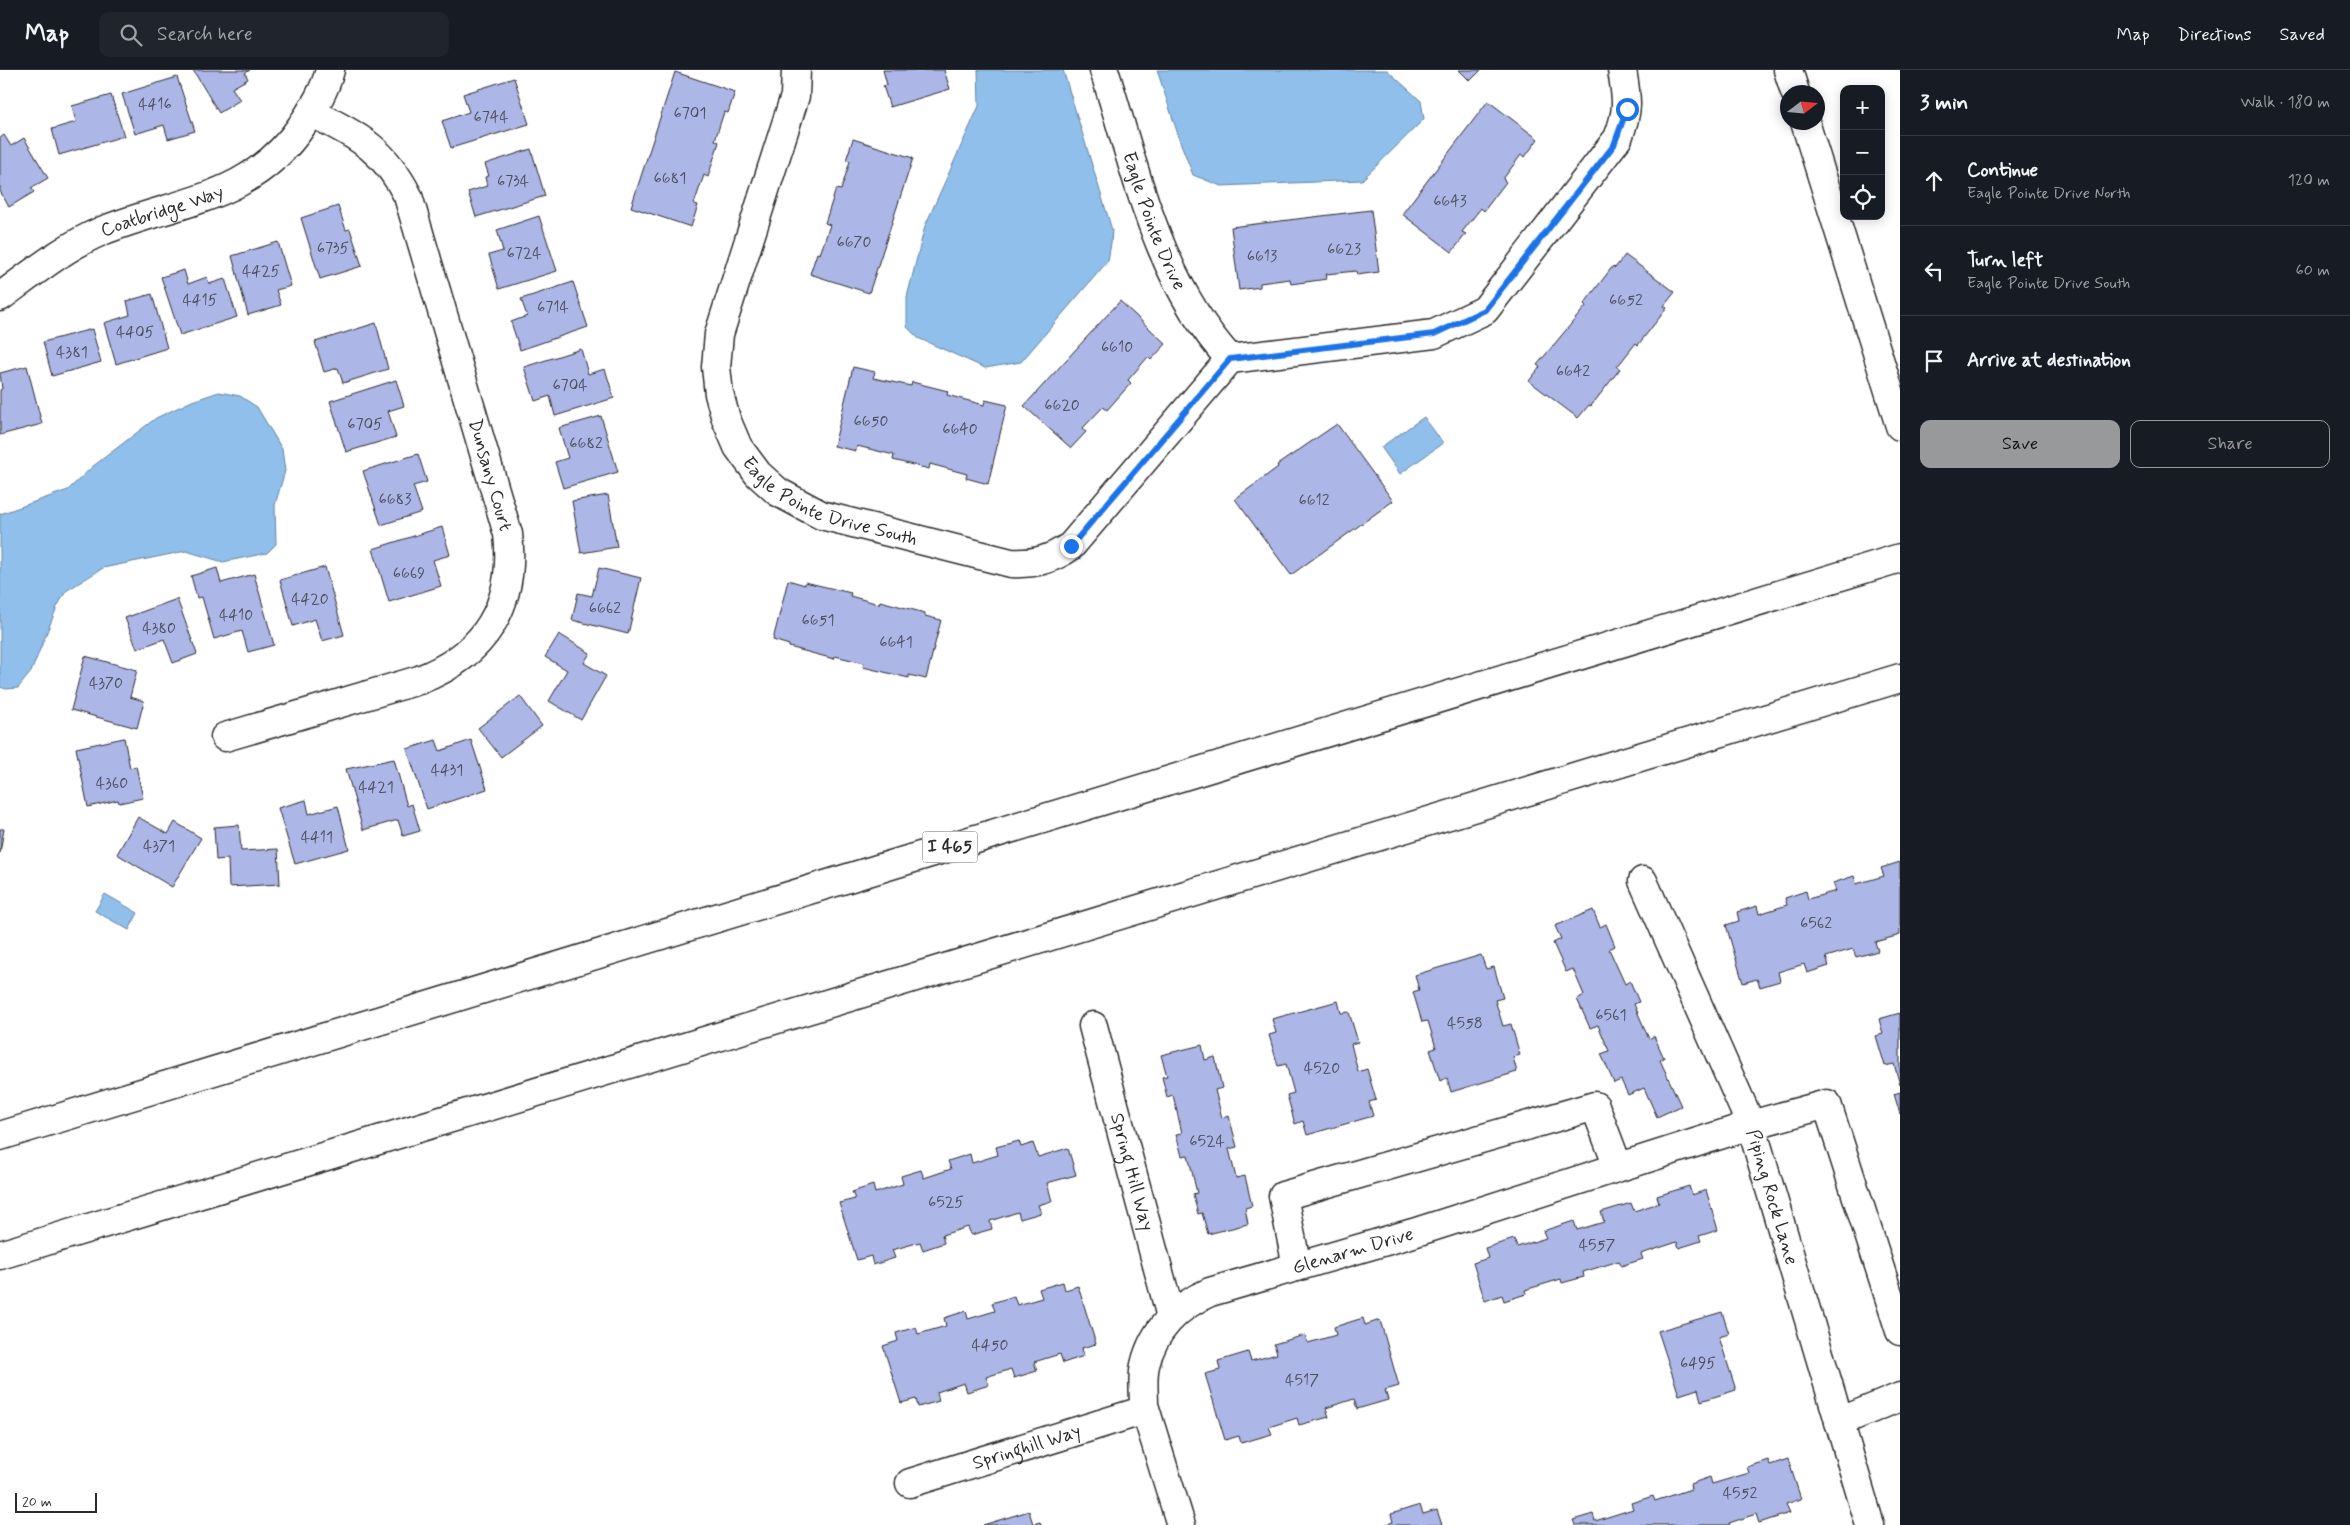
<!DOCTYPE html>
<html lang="en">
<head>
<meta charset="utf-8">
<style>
	:root { --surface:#171b24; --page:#20242c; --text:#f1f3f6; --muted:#9ea1a6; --line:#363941; --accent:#98999b }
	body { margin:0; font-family:Mynerve,sans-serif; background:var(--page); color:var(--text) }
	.controls { position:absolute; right:15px; top:15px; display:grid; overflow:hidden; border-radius:10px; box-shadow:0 2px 12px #0003 }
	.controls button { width:45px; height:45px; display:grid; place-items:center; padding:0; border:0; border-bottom:1px solid var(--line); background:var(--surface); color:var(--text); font:25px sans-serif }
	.compass { position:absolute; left:1780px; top:15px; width:45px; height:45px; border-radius:50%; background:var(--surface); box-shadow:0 2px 12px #0003; rotate:74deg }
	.scale { position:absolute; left:15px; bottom:12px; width:82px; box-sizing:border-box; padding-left:5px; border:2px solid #2b2b2b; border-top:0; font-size:14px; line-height:18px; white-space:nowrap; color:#2b2b2b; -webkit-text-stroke:4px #fff; paint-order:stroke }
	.stop { position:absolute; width:15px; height:15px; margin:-11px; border:4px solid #1a73e8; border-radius:50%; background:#fff }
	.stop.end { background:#1a73e8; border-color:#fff; box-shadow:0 1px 5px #0008 }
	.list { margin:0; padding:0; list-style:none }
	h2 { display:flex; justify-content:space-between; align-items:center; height:65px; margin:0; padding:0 20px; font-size:21px }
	h2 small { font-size:16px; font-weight:400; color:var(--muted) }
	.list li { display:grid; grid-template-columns:32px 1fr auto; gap:15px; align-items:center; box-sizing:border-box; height:90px; padding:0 20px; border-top:1px solid var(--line) }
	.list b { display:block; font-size:19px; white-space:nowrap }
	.list p { margin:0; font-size:16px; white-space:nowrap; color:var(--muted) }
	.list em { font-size:16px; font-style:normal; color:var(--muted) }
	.actions { display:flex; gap:10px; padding:15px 20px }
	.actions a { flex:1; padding:11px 0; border:1px solid var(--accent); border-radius:10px; text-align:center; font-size:18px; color:var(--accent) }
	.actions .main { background:var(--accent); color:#111 }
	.icon { flex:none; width:28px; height:28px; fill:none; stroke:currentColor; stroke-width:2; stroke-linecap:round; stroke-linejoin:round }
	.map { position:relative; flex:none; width:1900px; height:1455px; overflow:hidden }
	header { display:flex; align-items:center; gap:30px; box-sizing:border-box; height:70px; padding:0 25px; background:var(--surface); border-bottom:1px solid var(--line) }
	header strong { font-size:24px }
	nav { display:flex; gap:28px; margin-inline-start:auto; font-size:18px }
	.search { width:350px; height:45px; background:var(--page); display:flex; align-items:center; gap:12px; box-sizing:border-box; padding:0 18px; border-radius:10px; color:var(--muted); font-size:19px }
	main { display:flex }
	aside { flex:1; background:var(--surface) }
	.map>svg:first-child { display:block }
	.water { fill:#8fbfea; stroke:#67849e }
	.building { fill:#acb6e7; stroke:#2b2b2b }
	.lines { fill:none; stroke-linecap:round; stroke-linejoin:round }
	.minor-casing { stroke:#2b2b2b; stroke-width:31 }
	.highway-casing { stroke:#2b2b2b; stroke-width:31 }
	.minor { stroke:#fff; stroke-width:28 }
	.highway { stroke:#fff; stroke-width:28 }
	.route { stroke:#1a73e8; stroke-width:6 }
	.labels { text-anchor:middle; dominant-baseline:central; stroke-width:5; stroke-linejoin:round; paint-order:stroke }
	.number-label { font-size:16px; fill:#4b4e5a }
	.shield { fill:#fff; stroke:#6b6b6b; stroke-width:1 }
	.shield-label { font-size:18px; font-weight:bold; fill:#2b2b2b }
	.street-label { font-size:19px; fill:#2b2b2b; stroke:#fff }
</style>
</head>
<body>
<header>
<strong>Map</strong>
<div class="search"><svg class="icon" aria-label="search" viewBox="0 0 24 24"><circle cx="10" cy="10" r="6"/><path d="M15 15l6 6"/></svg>Search here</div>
<nav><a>Map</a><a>Directions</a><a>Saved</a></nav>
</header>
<main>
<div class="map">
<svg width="1900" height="1455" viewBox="0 0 1900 1455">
	<rect width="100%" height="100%" fill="#fff"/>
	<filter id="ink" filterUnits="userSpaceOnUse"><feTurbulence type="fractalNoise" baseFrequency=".02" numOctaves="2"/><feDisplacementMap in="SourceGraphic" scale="10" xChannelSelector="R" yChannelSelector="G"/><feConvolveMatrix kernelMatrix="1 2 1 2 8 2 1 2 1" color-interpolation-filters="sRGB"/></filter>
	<g filter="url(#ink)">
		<path class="water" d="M 978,0 L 1063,0 L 1112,160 L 1111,173 L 1108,191 L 1021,292 L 985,298 L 918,268 L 907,257 L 907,227 L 925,156 L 979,36 Z
			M 1157,0 L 1387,0 L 1421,31 L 1424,49 L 1362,110 L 1221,116 L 1193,105 L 1181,74 Z
			M 219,322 L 240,326 L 257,337 L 282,379 L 285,401 L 275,435 L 276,474 L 267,483 L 223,492 L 186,481 L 103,498 L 66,521 L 57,537 L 31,602 L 18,618 L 6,619 L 0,617 L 0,444 L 68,420 L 92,397 L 156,348 L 192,331 Z
			M 1424,347 L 1443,373 L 1400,404 L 1381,377 Z
			M 105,824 L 138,843 L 129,860 L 95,841 Z"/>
		<path class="building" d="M 193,0 L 250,0 L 245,3 L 248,9 L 232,18 L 240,30 L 219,43 Z
			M 883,0 L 944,0 L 950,19 L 890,37 L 883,16 L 887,15 Z
			M 1459,0 L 1481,0 L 1470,11 Z
			M 675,2 L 735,22 L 728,43 L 724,42 L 715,70 L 719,72 L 708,107 L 704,105 L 694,134 L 698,135 L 691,157 L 631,137 Z
			M 177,7 L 195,61 L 168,69 L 164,55 L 135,64 L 122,24 Z
			M 514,8 L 529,54 L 451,78 L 442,51 L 469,42 L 463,24 Z
			M 111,25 L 124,66 L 59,85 L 52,59 L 76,52 L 72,36 Z
			M 1488,31 L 1538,69 L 1525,87 L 1521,85 L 1503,109 L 1506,112 L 1484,141 L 1481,138 L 1462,162 L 1466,164 L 1452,182 L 1402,144 Z
			M 4,65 L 11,76 L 24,68 L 48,108 L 31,118 L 34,122 L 9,137 L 0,121 L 0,68 Z
			M 853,69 L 913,88 L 869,223 L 810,204 L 817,183 L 820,184 L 830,155 L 825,153 L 836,119 L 841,120 L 850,91 L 846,90 Z
			M 531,79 L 545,126 L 476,147 L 468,122 L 487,116 L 485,107 L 489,106 L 485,94 Z
			M 338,136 L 346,160 L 350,159 L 362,196 L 320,209 L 301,148 Z
			M 1371,140 L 1379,202 L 1357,205 L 1356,201 L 1326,204 L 1327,209 L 1291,214 L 1290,209 L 1260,213 L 1260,217 L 1239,220 L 1231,157 Z
			M 539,146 L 557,201 L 499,219 L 489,185 L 503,181 L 497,160 Z
			M 278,172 L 291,216 L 276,220 L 281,235 L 248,245 L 232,186 Z
			M 1625,185 L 1675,222 L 1664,236 L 1667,238 L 1638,275 L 1636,273 L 1617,297 L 1620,299 L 1591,336 L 1589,335 L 1578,348 L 1529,311 L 1540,297 L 1537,295 L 1586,236 L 1584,234 L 1613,196 L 1615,198 Z
			M 184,200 L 188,214 L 207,207 L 209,214 L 225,209 L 237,247 L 180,265 L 161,207 Z
			M 573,212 L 588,257 L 520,280 L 511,252 L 527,246 L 521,229 Z
			M 152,224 L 167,278 L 116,294 L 104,253 L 130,245 L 127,231 Z
			M 1120,231 L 1166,274 L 1151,290 L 1148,287 L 1128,310 L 1131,313 L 1107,340 L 1103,337 L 1082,359 L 1086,362 L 1071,378 L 1024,336 Z
			M 376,253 L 388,299 L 343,313 L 338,298 L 324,302 L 315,272 Z
			M 92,259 L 101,292 L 52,306 L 43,272 Z
			M 581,279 L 588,304 L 605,299 L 614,328 L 555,346 L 550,326 L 535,331 L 524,297 Z
			M 27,296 L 42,354 L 0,365 L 0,320 L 2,319 L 0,303 Z
			M 853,297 L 875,302 L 873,308 L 911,316 L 912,312 L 948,321 L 947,325 L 984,335 L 985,330 L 1007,335 L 988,414 L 966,408 L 967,404 L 930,394 L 929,399 L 893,390 L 894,385 L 857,376 L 856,381 L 834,376 Z
			M 396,310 L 404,336 L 388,341 L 396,367 L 346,382 L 330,331 Z
			M 601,346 L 618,402 L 563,418 L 555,392 L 568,388 L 559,358 Z
			M 1337,354 L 1393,431 L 1291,505 L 1235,429 L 1278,397 L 1277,395 Z
			M 418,384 L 427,412 L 413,416 L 422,442 L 381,455 L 363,401 Z
			M 608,425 L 617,477 L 581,483 L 572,431 Z
			M 442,457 L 450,485 L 433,490 L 441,516 L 389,532 L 373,479 Z
			M 325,497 L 344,565 L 322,571 L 315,549 L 293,556 L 280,510 Z
			M 217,498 L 221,513 L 254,504 L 274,575 L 248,582 L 242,561 L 214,569 L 202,527 L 197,528 L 191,506 Z
			M 599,498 L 641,508 L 628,564 L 572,550 L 578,523 L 592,526 Z
			M 788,510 L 805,515 L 805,512 L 851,523 L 850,526 L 879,534 L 880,531 L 925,543 L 925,546 L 941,550 L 926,609 L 909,605 L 909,608 L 863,597 L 864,593 L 835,586 L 834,589 L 789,577 L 789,575 L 773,570 Z
			M 177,529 L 197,584 L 173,593 L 164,569 L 137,579 L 125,548 Z
			M 559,564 L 590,583 L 584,593 L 606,606 L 581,650 L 549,631 L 567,600 L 545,587 Z
			M 85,586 L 137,600 L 130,627 L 144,631 L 137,658 L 71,640 Z
			M 520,626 L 542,656 L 501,687 L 478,658 Z
			M 124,668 L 130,698 L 136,696 L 143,728 L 119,733 L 118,730 L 88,737 L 76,678 Z
			M 436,670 L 440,681 L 471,670 L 487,719 L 427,739 L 407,679 Z
			M 394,689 L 407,736 L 412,734 L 420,761 L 403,766 L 398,750 L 363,760 L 346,699 Z
			M 306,730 L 309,744 L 338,736 L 349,779 L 295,794 L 278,738 Z
			M 138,747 L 168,764 L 175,752 L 201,768 L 172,817 L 117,784 Z
			M 239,755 L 241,781 L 278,779 L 280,814 L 229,817 L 228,789 L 216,790 L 214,757 Z
			M 0,759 L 4,759 L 0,783 Z
			M 1900,792 L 1900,865 L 1875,872 L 1878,881 L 1856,887 L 1853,879 L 1826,887 L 1829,896 L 1807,903 L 1804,894 L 1778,902 L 1780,911 L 1760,917 L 1757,909 L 1743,913 L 1726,855 L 1739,851 L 1737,842 L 1757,836 L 1759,844 L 1787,835 L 1785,828 L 1806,821 L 1808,829 L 1836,821 L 1833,813 L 1854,806 L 1856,814 L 1884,806 L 1881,798 Z
			M 1593,840 L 1600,857 L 1606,854 L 1615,876 L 1609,879 L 1625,914 L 1630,911 L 1639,932 L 1634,934 L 1649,969 L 1654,966 L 1664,988 L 1660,990 L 1681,1036 L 1657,1047 L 1644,1018 L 1628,1025 L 1621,1010 L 1614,1013 L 1601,984 L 1609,981 L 1598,955 L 1590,958 L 1577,929 L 1584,925 L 1573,899 L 1566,902 L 1553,873 L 1561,869 L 1555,856 Z
			M 1481,885 L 1486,899 L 1494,897 L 1503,928 L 1495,930 L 1503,956 L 1511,954 L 1520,985 L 1513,987 L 1517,1002 L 1451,1022 L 1447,1008 L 1440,1011 L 1430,980 L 1436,978 L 1428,951 L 1422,952 L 1413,922 L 1419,920 L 1415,905 Z
			M 1338,931 L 1341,943 L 1349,942 L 1358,972 L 1351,974 L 1358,1002 L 1367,999 L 1376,1030 L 1369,1032 L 1373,1046 L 1307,1065 L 1303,1051 L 1295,1054 L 1287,1025 L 1294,1023 L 1286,994 L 1278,996 L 1269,965 L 1276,963 L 1272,949 Z
			M 1900,943 L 1900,1015 L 1894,994 L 1885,996 L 1876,966 L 1883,964 L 1879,949 Z
			M 1202,975 L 1205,990 L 1215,987 L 1222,1018 L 1215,1020 L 1222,1048 L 1229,1046 L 1237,1077 L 1229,1079 L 1236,1108 L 1245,1106 L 1252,1136 L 1245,1138 L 1248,1154 L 1208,1164 L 1202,1143 L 1198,1144 L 1193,1124 L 1197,1123 L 1188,1085 L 1182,1086 L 1176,1064 L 1182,1063 L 1173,1025 L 1167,1027 L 1162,1007 L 1167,1006 L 1161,985 Z
			M 1900,1022 L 1900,1044 L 1894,1024 Z
			M 1019,1071 L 1021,1077 L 1033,1073 L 1038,1087 L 1068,1078 L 1076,1105 L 1047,1113 L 1052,1131 L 1038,1135 L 1041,1143 L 1020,1149 L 1018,1142 L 990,1151 L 992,1159 L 971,1165 L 968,1157 L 942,1165 L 944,1173 L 923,1180 L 920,1172 L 892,1180 L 895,1188 L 873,1195 L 871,1186 L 857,1190 L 839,1133 L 855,1129 L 852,1122 L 873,1115 L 875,1123 L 903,1114 L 901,1106 L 921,1100 L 924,1108 L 951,1099 L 948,1091 L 970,1084 L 972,1093 L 998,1085 L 996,1077 Z
			M 1689,1116 L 1692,1125 L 1706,1120 L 1718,1160 L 1699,1166 L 1701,1171 L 1679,1178 L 1677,1172 L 1641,1184 L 1643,1189 L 1621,1196 L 1619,1191 L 1583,1202 L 1584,1207 L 1562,1213 L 1561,1209 L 1525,1220 L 1526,1224 L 1504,1231 L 1502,1225 L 1485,1231 L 1473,1193 L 1488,1188 L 1485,1178 L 1514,1169 L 1517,1177 L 1546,1168 L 1543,1161 L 1574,1151 L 1577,1160 L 1604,1152 L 1601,1142 L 1631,1133 L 1634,1141 L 1659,1133 L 1657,1126 Z
			M 1063,1212 L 1065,1220 L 1078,1216 L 1096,1274 L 1082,1278 L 1084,1286 L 1063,1293 L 1060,1284 L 1034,1292 L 1037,1301 L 1014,1308 L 1011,1299 L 986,1307 L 989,1315 L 967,1322 L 964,1313 L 937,1322 L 939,1331 L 918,1337 L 916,1329 L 901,1333 L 883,1276 L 898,1271 L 896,1263 L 916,1257 L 918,1264 L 946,1256 L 944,1248 L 966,1241 L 968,1249 L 995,1241 L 992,1233 L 1014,1226 L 1017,1235 L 1042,1228 L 1039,1219 Z
			M 1722,1242 L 1729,1264 L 1719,1267 L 1736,1320 L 1701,1331 L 1698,1319 L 1679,1325 L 1658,1261 Z
			M 1363,1248 L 1365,1255 L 1380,1250 L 1399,1316 L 1385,1320 L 1388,1330 L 1357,1339 L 1354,1329 L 1326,1338 L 1329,1347 L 1299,1355 L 1297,1348 L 1269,1357 L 1272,1364 L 1241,1373 L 1239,1366 L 1225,1370 L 1205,1304 L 1220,1300 L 1218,1291 L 1248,1282 L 1251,1291 L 1277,1284 L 1274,1274 L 1305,1265 L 1308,1273 L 1336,1265 L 1334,1257 Z
			M 1788,1389 L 1801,1429 L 1786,1434 L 1790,1443 L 1759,1453 L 1756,1444 L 1729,1453 L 1730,1455 L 1575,1455 L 1573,1450 L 1593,1444 L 1595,1451 L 1633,1439 L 1631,1433 L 1653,1426 L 1655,1431 L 1691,1419 L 1690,1414 L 1710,1407 L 1712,1414 L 1749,1403 L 1747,1397 L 1768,1390 L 1770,1395 Z
			M 1420,1435 L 1423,1444 L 1437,1440 L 1442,1455 L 1384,1455 L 1393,1452 L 1391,1444 Z
			M 1029,1441 L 1033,1454 L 1040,1452 L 1041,1455 L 983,1455 Z"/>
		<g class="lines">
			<g class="minor-casing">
				<g id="minor">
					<path id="s1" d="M 796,0 L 795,26 L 719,264 L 716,297 L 719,324 L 726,349 L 738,377 L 758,404 L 778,422 L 821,445 L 1011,493 C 1035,494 1051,490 1071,476 L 1230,289"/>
					<path id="s2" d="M 1104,0 C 1136,100 1157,209 1230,289"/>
					<path d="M 1788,0 L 1795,22"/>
					<path d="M 1805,52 L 1900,356"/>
					<path id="s3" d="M 0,227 C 33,203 64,177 102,161 C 179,130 252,130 303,54 C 314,37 325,20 330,0"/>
					<path d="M 1230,289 L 1434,264 L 1485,240 L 1618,68 C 1629,39 1627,30 1622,0"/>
					<path d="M 225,667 L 419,610 C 485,585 516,535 508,464 L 408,126 C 383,77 357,66 311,42"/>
					<path id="s4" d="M 1643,811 L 1751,1055 L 1870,1455"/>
					<path id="s5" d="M 1093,956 L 1171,1247"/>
					<path d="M 1297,1197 L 1283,1126 L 1595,1036 L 1618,1097"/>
					<path d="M 1839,1352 L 1900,1327"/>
					<path id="s6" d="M 910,1413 L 1145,1340"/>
					<path id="s7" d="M 1181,1455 L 1144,1335 C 1144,1322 1142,1308 1145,1295 C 1153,1261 1177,1236 1210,1222 L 1413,1163 L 1751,1055 L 1827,1034 L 1900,1261"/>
				</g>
			</g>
			<g class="highway-casing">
				<path id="highway" d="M 0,1066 L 1900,488
					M 0,1185 L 1900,608"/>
			</g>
			<use href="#minor" class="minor"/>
			<use href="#highway" class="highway"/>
		</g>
	</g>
	<g class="lines" filter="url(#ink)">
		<path class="route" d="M 1071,476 L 1230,289 L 1434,264 L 1485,240 L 1614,75 L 1627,39"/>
	</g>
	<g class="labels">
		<g class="number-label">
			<text x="155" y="34">4416</text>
			<text x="690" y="43">6701</text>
			<text x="491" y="47">6744</text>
			<text x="670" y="108">6681</text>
			<text x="513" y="111">6734</text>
			<text x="1450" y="131">6643</text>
			<text x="854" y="172">6670</text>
			<text x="333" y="178">6735</text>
			<text x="1344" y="179">6623</text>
			<text x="524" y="183">6724</text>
			<text x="1262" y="186">6613</text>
			<text x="261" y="201">4425</text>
			<text x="200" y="230">4415</text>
			<text x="1626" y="230">6652</text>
			<text x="553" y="237">6714</text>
			<text x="135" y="262">4405</text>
			<text x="1117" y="277">6610</text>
			<text x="72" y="282">4381</text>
			<text x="1573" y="301">6642</text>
			<text x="570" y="315">6704</text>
			<text x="1062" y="335">6620</text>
			<text x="871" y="351">6650</text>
			<text x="365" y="354">6705</text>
			<text x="960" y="359">6640</text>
			<text x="586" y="373">6682</text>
			<text x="395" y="429">6683</text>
			<text x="1314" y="430">6612</text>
			<text x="409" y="503">6669</text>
			<text x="310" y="529">4420</text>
			<text x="605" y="538">6662</text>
			<text x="236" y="545">4410</text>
			<text x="818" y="550">6651</text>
			<text x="159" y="558">4380</text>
			<text x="896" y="572">6641</text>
			<text x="106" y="613">4370</text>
			<text x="447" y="700">4431</text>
			<text x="112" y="713">4360</text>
			<text x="376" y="717">4421</text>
			<text x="317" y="767">4411</text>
			<text x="159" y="776">4371</text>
			<text x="1816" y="853">6562</text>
			<text x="1611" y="945">6561</text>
			<text x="1465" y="953">4558</text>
			<text x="1322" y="998">4520</text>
			<text x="1207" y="1071">6524</text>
			<text x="946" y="1132">6525</text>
			<text x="1597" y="1175">4557</text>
			<text x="990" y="1275">4450</text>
			<text x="1698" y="1293">6495</text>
			<text x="1302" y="1310">4517</text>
			<text x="1740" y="1423">4552</text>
		</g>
		<rect class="shield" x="922.5" y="761.5" width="55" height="31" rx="4"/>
		<g class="shield-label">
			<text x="950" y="777">I 465</text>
		</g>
		<g class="street-label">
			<text stroke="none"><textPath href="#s3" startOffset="185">Coatbridge Way</textPath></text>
			<text stroke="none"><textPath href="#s2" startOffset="159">Eagle Pointe Drive</textPath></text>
			<text transform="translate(490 405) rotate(74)">Dunsany Court</text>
			<text stroke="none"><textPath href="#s1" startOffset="504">Eagle Pointe Drive South</textPath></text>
			<text stroke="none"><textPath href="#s5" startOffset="151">Spring Hill Way</textPath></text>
			<text stroke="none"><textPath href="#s4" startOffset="342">Piping Rock Lane</textPath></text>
			<text stroke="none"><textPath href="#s7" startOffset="416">Glenarm Drive</textPath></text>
			<text stroke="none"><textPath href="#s6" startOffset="122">Springhill Way</textPath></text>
		</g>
	</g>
</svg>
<div class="controls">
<button>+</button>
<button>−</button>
<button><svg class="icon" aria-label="locate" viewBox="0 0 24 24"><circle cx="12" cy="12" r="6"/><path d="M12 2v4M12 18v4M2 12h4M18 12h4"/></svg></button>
</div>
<svg class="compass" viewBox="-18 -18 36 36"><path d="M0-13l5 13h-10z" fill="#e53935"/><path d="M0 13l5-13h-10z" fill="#9ea1a6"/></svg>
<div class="scale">20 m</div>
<div class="stop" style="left:1627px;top:39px"></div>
<div class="stop end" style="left:1071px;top:476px"></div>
</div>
<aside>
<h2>3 min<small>Walk · 180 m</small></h2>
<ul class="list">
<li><svg class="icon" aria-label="ahead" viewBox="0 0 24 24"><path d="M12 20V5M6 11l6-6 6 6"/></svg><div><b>Continue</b><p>Eagle Pointe Drive North</p></div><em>120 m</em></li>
<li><svg class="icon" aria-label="left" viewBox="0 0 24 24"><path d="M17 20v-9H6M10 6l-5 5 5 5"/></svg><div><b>Turn left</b><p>Eagle Pointe Drive South</p></div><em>60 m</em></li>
<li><svg class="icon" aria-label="arrive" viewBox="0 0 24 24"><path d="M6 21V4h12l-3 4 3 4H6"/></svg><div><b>Arrive at destination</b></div></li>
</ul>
<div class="actions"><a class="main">Save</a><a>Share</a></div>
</aside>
</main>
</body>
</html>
